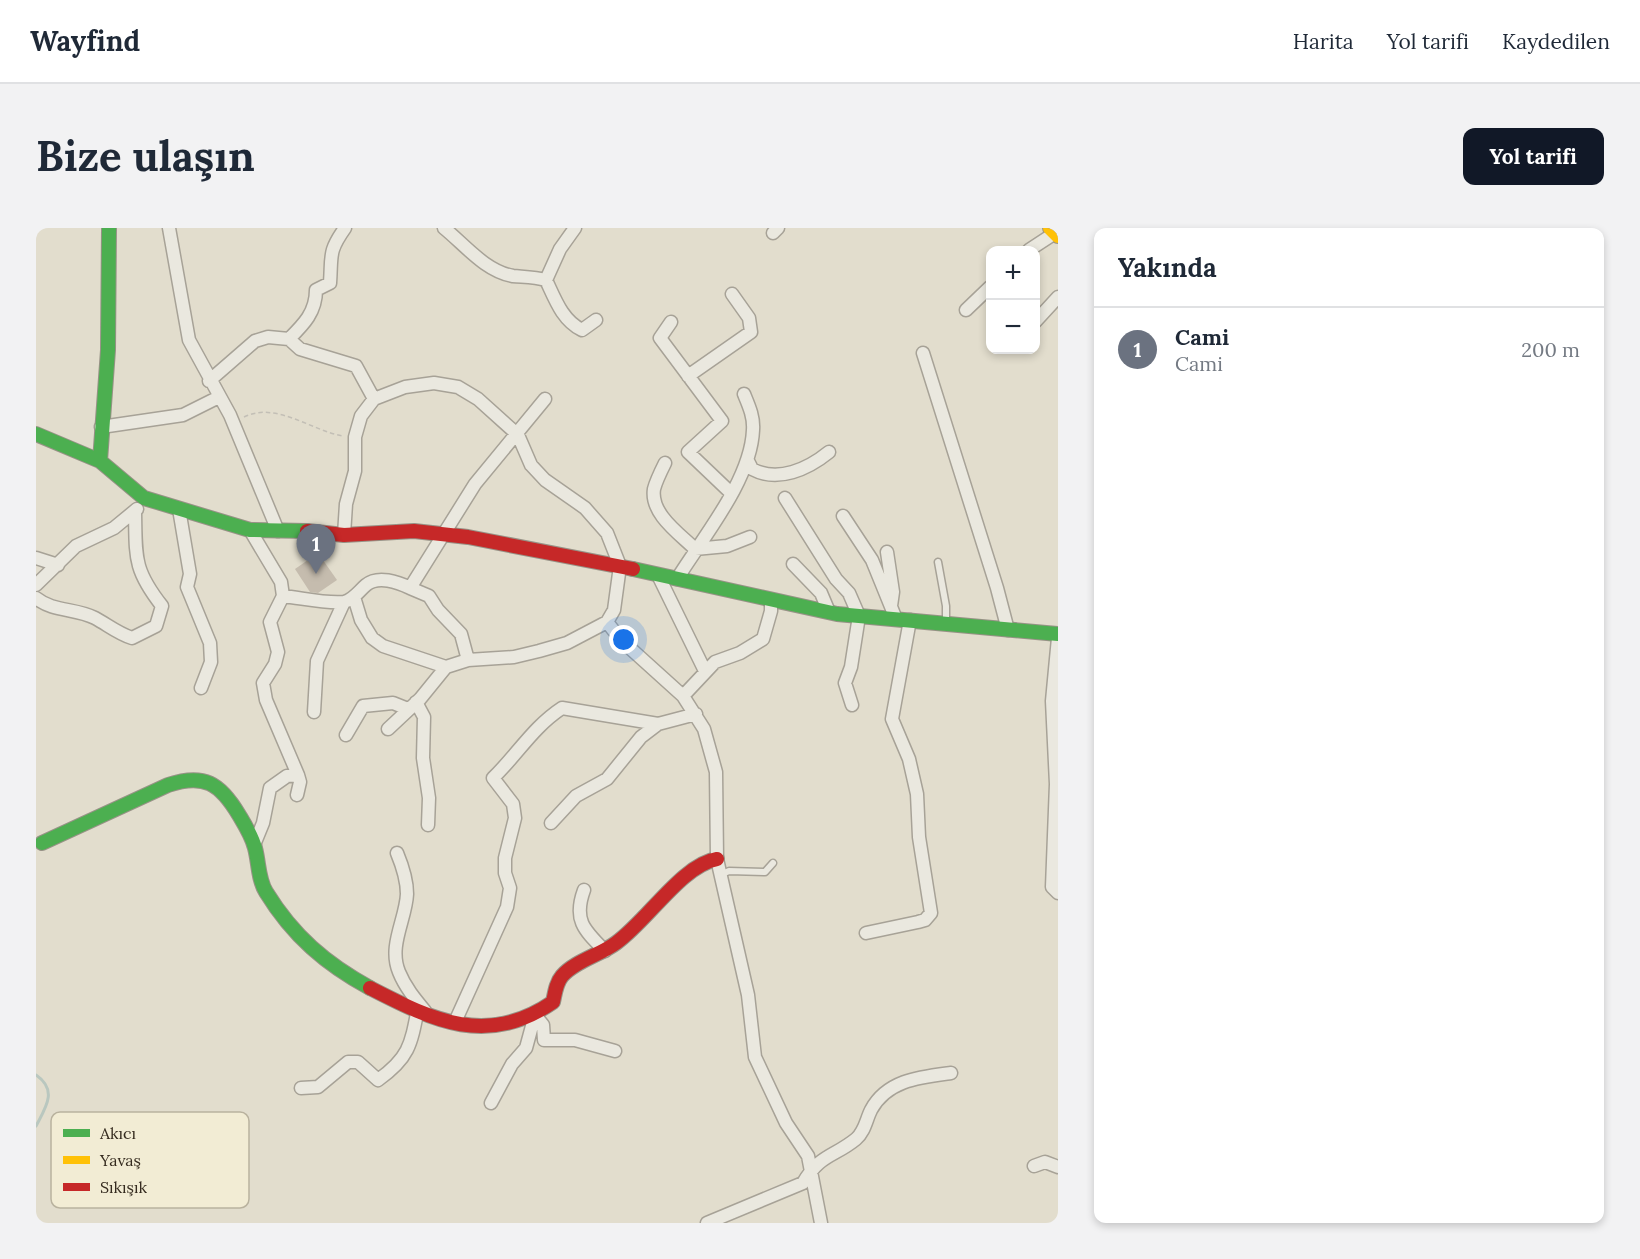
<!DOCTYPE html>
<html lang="tr">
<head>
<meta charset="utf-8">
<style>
	:root { --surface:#fff; --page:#f2f2f3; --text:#1f2937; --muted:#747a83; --line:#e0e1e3; --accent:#111827 }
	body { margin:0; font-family:Lora,serif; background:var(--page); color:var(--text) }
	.controls { position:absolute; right:18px; top:18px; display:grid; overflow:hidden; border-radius:12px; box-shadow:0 3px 9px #0003 }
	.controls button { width:54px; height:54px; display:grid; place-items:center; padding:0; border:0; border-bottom:2px solid var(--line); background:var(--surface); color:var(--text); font:30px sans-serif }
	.you { position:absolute; left:588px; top:412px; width:21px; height:21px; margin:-15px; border:4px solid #fff; border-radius:50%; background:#1a73e8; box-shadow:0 0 0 9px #1a73e833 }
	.badge { display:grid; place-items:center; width:39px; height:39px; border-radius:50%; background:var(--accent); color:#fff; font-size:20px; font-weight:700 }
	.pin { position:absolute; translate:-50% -50px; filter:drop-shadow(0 2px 3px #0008) }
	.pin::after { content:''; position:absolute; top:32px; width:21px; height:18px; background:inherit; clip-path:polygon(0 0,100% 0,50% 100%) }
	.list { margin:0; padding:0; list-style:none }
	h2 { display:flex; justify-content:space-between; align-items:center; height:78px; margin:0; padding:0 24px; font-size:26px }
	h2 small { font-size:20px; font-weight:400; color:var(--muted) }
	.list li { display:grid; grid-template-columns:39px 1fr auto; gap:18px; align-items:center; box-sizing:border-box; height:84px; padding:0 24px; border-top:2px solid var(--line) }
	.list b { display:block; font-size:22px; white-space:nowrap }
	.list p { margin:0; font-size:20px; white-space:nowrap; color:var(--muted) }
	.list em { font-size:20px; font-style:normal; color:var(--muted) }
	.map { position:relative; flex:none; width:1022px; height:995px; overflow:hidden; border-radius:12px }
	header { display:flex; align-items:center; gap:36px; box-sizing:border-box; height:84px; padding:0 30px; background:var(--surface); border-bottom:2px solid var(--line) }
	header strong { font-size:28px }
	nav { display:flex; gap:33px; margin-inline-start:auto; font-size:21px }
	.intro { display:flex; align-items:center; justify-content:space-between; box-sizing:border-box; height:144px; padding:0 36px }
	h1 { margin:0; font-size:42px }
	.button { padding:15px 27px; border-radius:12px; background:var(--accent); color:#fff; font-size:21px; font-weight:700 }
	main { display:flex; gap:36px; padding:0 36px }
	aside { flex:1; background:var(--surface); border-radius:12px; box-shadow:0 3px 9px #0003 }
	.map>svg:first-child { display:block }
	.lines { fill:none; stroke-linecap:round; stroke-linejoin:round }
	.stream { stroke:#b9c7bf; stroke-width:3 }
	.building { fill:#c5bcae }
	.lane-casing { stroke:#a7a297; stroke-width:9 }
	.street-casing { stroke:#a7a297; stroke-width:15 }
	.fast-casing { stroke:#979286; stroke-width:16 }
	.slow-casing { stroke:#979286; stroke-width:16 }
	.jam-casing { stroke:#979286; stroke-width:16 }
	.path { stroke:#c3bfb6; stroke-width:1.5; stroke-dasharray:4.5 3; stroke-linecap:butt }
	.lane { stroke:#eae8df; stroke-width:6 }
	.street { stroke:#eae8df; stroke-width:12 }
	.fast { stroke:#4caf50; stroke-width:14 }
	.slow { stroke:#ffc107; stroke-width:14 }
	.jam { stroke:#c62828; stroke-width:14 }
	.key { fill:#f2ecd4; stroke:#b9b29e; stroke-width:1.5 }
	.key-label { font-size:16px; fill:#352b1f }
</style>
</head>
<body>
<header>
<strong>Wayfind</strong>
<nav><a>Harita</a><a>Yol tarifi</a><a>Kaydedilen</a></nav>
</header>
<div class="intro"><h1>Bize ulaşın</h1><a class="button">Yol tarifi</a></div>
<main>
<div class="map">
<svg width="1022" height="995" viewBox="0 0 1022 995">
	<rect width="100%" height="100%" fill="#e2ddcd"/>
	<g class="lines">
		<path class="stream" d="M 0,847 C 22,862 10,879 0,898"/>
	</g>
	<path class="building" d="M 282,325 L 301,352 L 282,365 L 274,364 L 259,341 Z"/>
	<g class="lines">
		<g class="lane-casing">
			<path id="lane" d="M 902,334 L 910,378 L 910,395
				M 684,647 L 693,643 L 729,644 L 737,635"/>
		</g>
		<g class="street-casing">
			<path id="street" d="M 133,0 L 153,112 L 194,187 L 242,303
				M 408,0 C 429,17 449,43 477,48 C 488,49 499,49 510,52 C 519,71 526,92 546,102 L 560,92
				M 737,5 L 742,0
				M 993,22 L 1019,5
				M 510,52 L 524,21 L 539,0
				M 930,82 L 954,59
				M 635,94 L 624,110 L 686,193 L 652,224 L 695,265
				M 999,94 L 1022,69
				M 253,111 C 268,96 280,84 280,62 L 294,55 C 296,27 292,24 309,0
				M 887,125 L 961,360 L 972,402
				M 652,148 L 715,104 L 713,90 L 696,66
				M 173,153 L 219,113 L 232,109 L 253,111 L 264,121 L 320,138 L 338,171
				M 65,199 L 147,187 L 183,169
				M 712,233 L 716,241 C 742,255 772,241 793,224
				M 629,235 C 625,243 620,253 618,261 C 614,286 644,306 659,321 L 691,318 L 714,309
				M 749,270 L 800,351 L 813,365 L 823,388 L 815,439 L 809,455 L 816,477
				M 143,281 L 154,346 L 151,359 L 174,415 L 175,434 L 165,460
				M 807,288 L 836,332 L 860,391
				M 214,302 L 245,354 L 247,368 L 234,394 L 242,424 L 239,436 L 227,455 L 230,472 L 262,547
				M 308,307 L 310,276 L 319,243 L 319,209 L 325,188 L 338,171 L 369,159 L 398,155 L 422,159 L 442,171 L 482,207 L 495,237 L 509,252 L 549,280 L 571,305 L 584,338 L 578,382 L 571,394 L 531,415 L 503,423 L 478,429 L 432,432 L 410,439 L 384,471 L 352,501
				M 851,324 L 857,364 L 855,378
				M 0,330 L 22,337
				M 757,336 L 785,365 L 793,384
				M 622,347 L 669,443
				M 641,351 C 667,309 715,252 717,202 C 718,189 713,178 708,166
				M 0,357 L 40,318 L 78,300 L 101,281
				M 374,360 L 393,368 L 402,382 L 425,406 L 432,432
				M 247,368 C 266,370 290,376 308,374 C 317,372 323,363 330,357 C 342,347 362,354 374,360 L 439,256 L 509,171
				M 318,369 L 325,392 L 336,410 L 347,418 L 410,439
				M 0,370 C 17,384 40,380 59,390 C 72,397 81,405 96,410 L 120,398 L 126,378 C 97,341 100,329 99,284
				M 571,394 L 585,412 L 647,468 L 668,501 L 680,544 L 681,631 L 712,767 L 719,829 L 750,895 L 772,928 L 785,995
				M 1022,410 L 1016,473 L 1020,556 L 1016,659 L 1022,665
				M 647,468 L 679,434 L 704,425 L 727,411 L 735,383 L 735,372
				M 380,474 L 388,489 L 387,530 L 393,570 L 392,597
				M 278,484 L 281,433 L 308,374
				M 310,507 L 327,478 L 357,475 L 372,481
				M 515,595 L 540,568 L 571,551 L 605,509 L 622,496
				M 218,617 L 227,595 L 234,560 L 251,548 L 262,547 L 264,554 L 261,567
				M 361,625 C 366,637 371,652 371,666 C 370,691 352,718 363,744 C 369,759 379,771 389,783
				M 548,662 C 537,692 548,702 569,723
				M 830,705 L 882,694 L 889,692 L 895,685 L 883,609 L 881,566 L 873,531 L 856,491 L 874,392
				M 499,787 L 507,797 L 508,812 L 539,812 L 579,823
				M 419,794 L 471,679 L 474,660 L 469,645 L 469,630 L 479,590 L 477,576 L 457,550 C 481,527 497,499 526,480 L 622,496 L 660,486
				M 265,860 L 282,859 L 312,834 L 322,834 L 342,852 C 373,830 375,817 382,780
				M 455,875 L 476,836 L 490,820 L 499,787
				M 998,938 L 1009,934 L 1022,939
				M 671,995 L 767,955 C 784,926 798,929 820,911 C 829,903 830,892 835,882 C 851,852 884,849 915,845"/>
		</g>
		<g class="fast-casing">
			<path id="fast" d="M 0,206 L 64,233 L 108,270 L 214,302 L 271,303
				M 64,233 L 72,122 L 73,0
				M 597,341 L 801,386 L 1022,406
				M 6,615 L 132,557 C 168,545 184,555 203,587 C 209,597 216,608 219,620 C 223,635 222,651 230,664 C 257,708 290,736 334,760"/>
		</g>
		<g class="slow-casing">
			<path id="slow" d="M 1014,0 L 1022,8"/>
		</g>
		<g class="jam-casing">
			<path id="jam" d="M 271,303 L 308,307 L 378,303 L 432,309 L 597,341
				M 334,760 C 398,793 452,819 517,774 C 519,765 520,755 526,748 C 539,733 564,727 580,715 C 612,692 646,637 681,631"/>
		</g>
		<path class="path" d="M 208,189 C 240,173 276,203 307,208"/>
		<use href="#lane" class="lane"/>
		<use href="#street" class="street"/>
		<use href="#fast" class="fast"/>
		<use href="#slow" class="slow"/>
		<use href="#jam" class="jam"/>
	</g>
	<rect x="15" y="884" width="198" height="96" rx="9" class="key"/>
	<rect x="27" y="901" width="27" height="8" fill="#4caf50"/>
	<rect x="27" y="928" width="27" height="8" fill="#ffc107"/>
	<rect x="27" y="955" width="27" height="8" fill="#c62828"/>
	<g class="key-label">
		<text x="64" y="911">Akıcı</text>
		<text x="64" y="938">Yavaş</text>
		<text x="64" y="965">Sıkışık</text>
	</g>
</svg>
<div class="controls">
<button>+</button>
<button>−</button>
</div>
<div class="you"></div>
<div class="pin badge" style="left:280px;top:346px;background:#6b7280">1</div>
</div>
<aside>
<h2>Yakında<small></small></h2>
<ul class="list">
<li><span class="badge" style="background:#6b7280">1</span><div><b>Cami</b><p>Cami</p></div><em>200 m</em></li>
</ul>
</aside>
</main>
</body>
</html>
